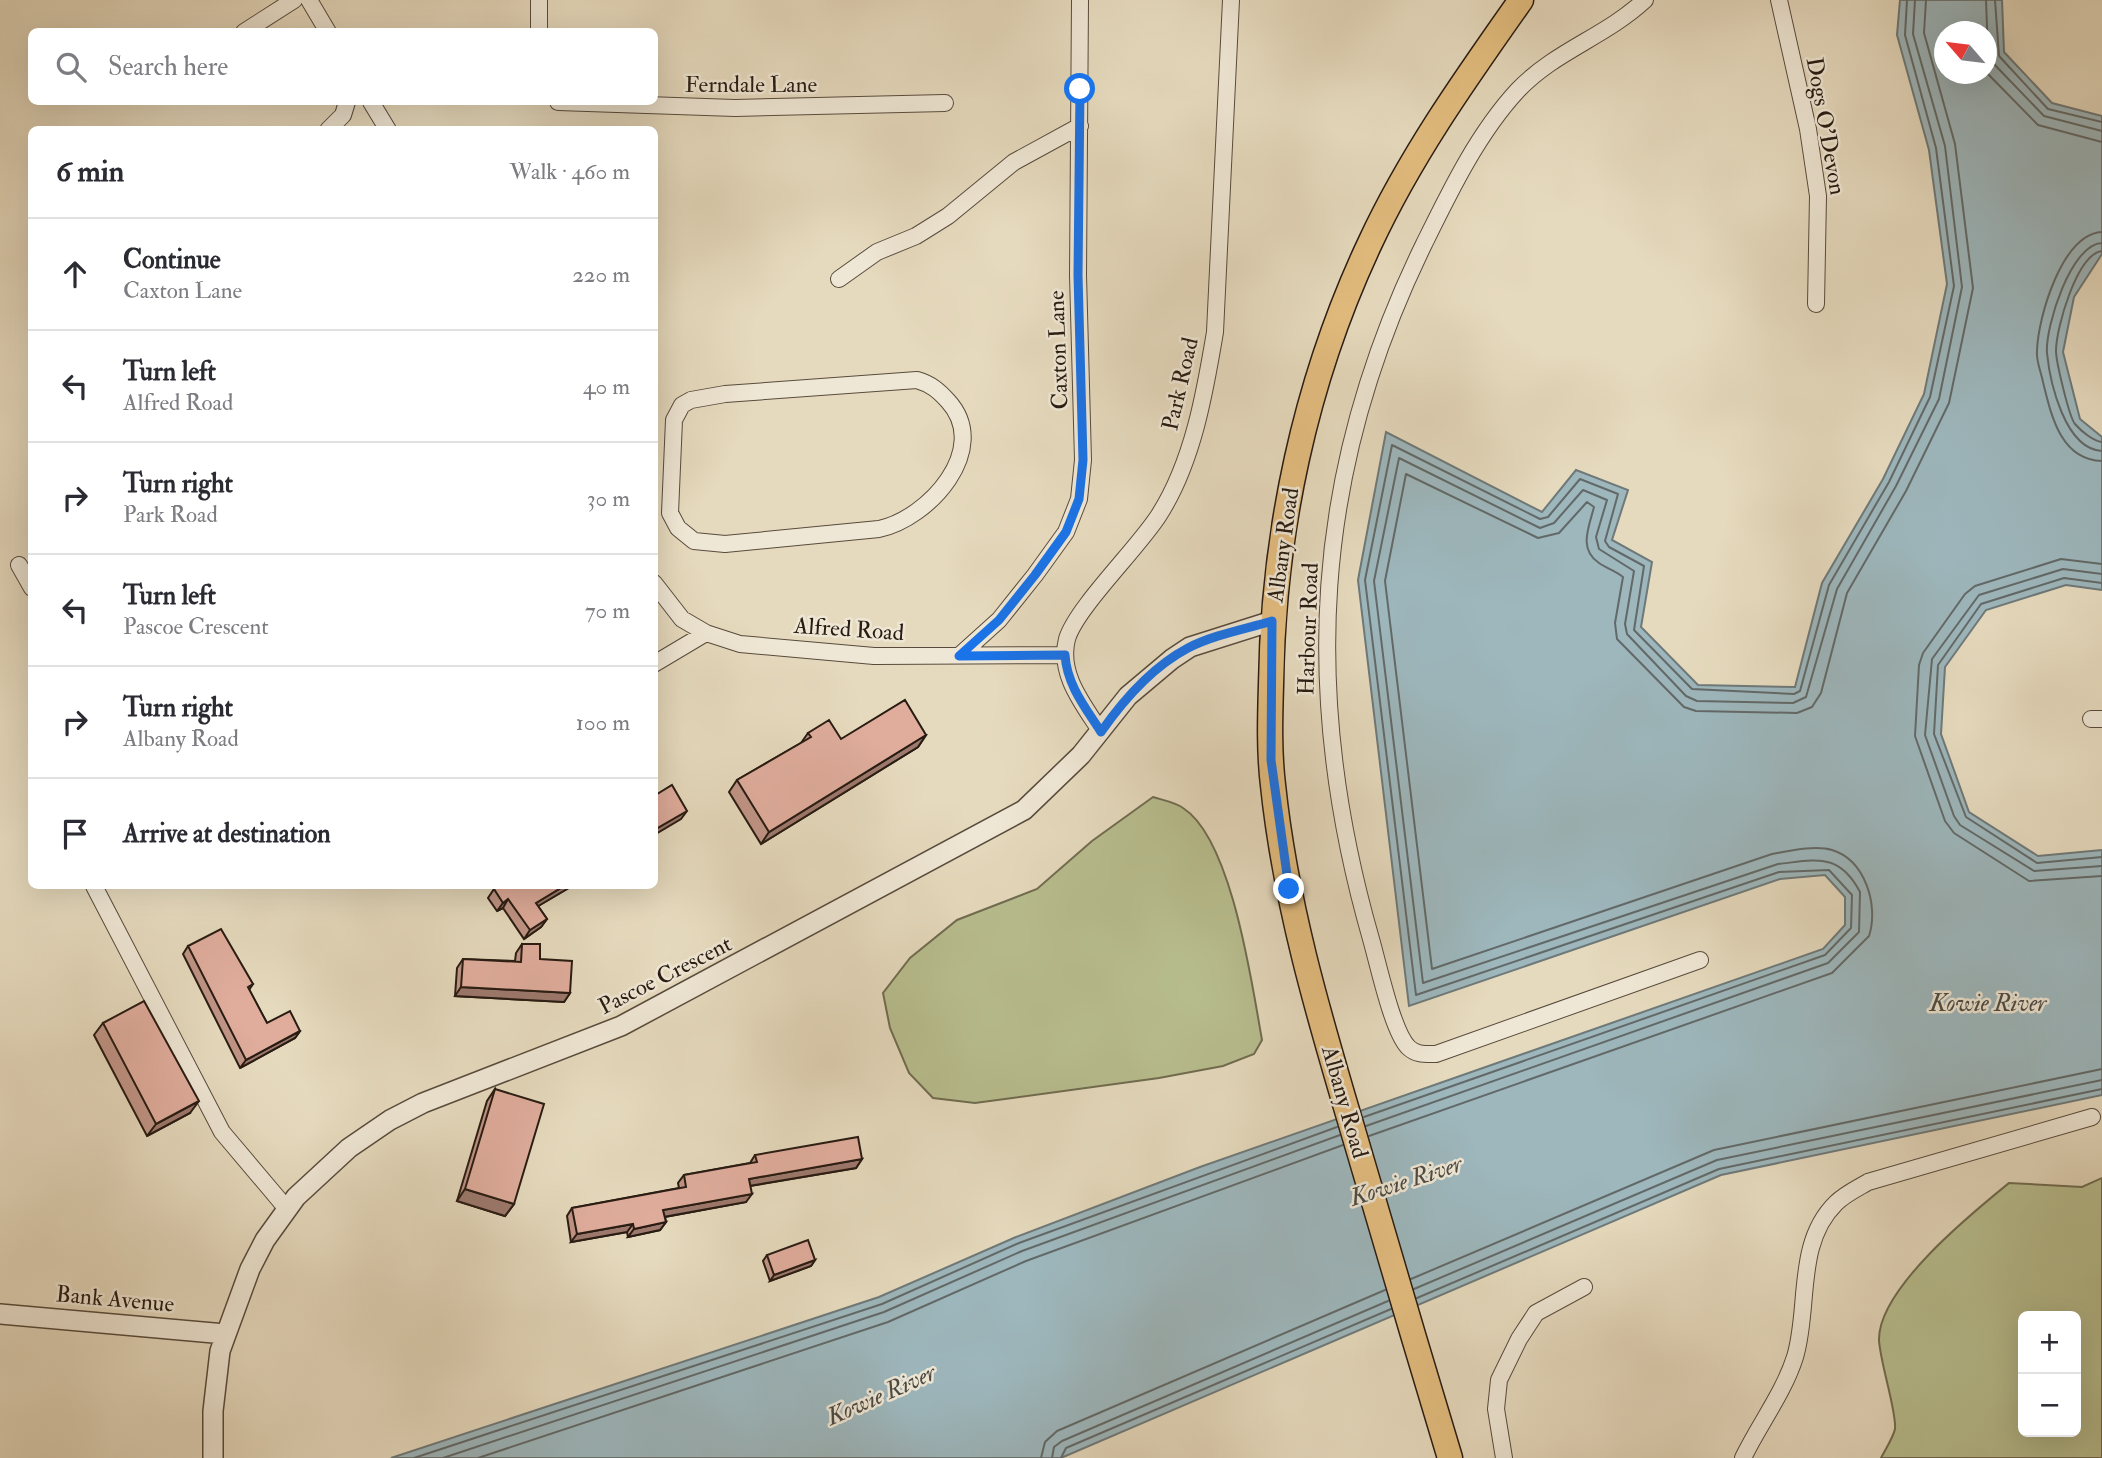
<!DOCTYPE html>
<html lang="en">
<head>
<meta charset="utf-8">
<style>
	:root { --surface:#fff; --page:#f7f7f7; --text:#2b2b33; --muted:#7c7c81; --line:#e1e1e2 }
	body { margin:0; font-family:"IM FELL Double Pica",serif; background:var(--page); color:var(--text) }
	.controls { position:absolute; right:21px; bottom:21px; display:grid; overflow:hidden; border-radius:10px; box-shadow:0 7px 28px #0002 }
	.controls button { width:63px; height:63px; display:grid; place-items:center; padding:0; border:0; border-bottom:2px solid var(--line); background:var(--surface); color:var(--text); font:35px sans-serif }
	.compass { position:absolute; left:1934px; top:21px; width:63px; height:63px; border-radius:50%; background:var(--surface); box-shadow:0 7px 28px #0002; rotate:298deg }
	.stop { position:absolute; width:21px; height:21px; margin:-16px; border:5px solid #1a73e8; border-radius:50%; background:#fff }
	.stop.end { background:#1a73e8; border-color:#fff; box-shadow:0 2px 7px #0008 }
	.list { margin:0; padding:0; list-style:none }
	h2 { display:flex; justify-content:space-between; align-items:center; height:91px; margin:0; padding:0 28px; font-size:30px }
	h2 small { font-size:23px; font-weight:400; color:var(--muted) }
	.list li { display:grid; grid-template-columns:46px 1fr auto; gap:21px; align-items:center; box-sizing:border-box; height:112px; padding:0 28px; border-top:2px solid var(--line) }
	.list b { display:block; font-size:26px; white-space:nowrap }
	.list p { margin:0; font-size:23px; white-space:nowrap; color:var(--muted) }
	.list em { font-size:23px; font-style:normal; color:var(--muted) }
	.icon { flex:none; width:38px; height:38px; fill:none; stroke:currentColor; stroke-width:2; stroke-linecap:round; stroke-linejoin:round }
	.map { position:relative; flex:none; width:2102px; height:1458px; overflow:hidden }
	.search { position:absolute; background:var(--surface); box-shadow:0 7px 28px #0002; left:28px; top:28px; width:630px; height:77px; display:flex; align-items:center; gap:18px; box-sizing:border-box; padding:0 24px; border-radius:10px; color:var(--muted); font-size:26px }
	.panel { position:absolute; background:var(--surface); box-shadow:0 7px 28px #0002; left:28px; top:126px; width:630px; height:763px; border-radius:10px }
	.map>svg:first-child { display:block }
	.green { fill:#b8be8f; stroke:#706c50; stroke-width:2; fill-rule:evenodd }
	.water { fill:#9db7bd; stroke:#6e7979; stroke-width:2; fill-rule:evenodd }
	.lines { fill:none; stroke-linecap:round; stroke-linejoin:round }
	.shore { stroke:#626968; stroke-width:2 }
	.minor-casing { stroke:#584b3d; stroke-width:18 }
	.tertiary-casing { stroke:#584b3d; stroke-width:22 }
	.primary-casing { stroke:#281b12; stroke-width:27 }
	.minor { stroke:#efe7d5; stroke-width:16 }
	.tertiary { stroke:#efe7d5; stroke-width:19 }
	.primary { stroke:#e3bd7f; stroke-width:24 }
	.wall { fill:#c19587; stroke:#281b12; stroke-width:2 }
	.shaded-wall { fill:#9d796e; stroke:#281b12; stroke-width:2 }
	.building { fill:#e0ad9d; stroke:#281b12; stroke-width:2 }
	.route { stroke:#1a73e8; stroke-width:9 }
	.labels { text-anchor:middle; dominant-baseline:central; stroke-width:5; stroke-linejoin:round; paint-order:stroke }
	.street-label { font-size:23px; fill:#281b12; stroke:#efe7d5 }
	.water-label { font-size:24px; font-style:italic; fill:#4b4a45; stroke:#efe7d5 }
</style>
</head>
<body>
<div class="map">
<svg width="2102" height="1458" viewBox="0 0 2102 1458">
	<rect width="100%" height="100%" fill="#e6dabe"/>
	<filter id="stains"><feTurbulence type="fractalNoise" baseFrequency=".00286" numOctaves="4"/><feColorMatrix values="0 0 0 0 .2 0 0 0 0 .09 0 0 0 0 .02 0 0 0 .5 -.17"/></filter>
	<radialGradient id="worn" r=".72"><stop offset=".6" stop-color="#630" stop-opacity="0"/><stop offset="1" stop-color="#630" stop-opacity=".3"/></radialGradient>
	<path class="green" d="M 1153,797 C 1162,800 1175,802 1183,808 C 1232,839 1252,985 1262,1040 L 1254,1054 L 1223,1066 L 1159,1078 L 975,1103 L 933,1098 L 909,1073 L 890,1028 L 883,993 L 910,958 L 957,920 L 1037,889 L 1092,841 Z
		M 2102,1178 L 2102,1458 L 1881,1458 C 1885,1450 1893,1438 1895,1429 C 1897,1413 1880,1362 1879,1340 C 1878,1289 1972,1213 2009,1183 L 2082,1187 ZM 2023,1316 L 2076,1316 L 2076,1432 L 2023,1432 Z"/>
	<path class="water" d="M 1900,0 L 2002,0 L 2004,52 L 2052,103 L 2102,116 L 2102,254 L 2074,297 L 2063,352 L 2080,419 L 2102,437 L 2102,590 L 2066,585 L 1986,610 L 1945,667 L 1941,734 L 1969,812 L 2038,856 L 2102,850 L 2102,1095 L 1721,1175 L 1061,1458 L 391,1458 L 879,1297 L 1016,1237 L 1200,1167 L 1823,949 L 1845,925 L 1845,897 L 1825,875 L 1780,879 L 1409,1006 L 1358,580 L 1386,432 L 1542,512 L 1576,470 L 1628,490 L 1612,540 L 1652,562 L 1641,627 L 1698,685 L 1795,687 L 1822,583 L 1883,479 L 1924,394 L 1947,284 L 1929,150 L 1897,35 ZM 1944,32 L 1986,32 L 1986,74 L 1944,74 Z"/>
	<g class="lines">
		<path class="shore" d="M 1986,0 L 1988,52 L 1992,62 L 2044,116 L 2102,131
			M 1995,0 L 1999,56 L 2048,109 L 2102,122
			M 1986,72 L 2038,125 L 2102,142
			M 2102,232 C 2062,234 2038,317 2037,351 C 2036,361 2041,372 2043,382 C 2051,414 2060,460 2102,461
			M 2102,243 C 2071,244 2045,327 2047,353 C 2050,383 2065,449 2102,451
			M 2102,251 C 2077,254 2056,328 2056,351 C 2056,361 2069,417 2075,424 C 2081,431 2093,441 2102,442
			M 2102,564 L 2061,559 L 1975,586 L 1965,594 L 1923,653 L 1919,665 L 1915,736 L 1945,821 L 1954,833 L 2029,881 L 2102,876
			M 2102,574 L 2063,569 L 1979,595 L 1932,659 L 1925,735 L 1954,816 L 1960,825 L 2034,871 L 2102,866
			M 2102,583 L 2064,578 L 1981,604 L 1938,665 L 1934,734 L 1966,817 L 2037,863 L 2102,857
			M 1364,1117 L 1825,955 L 1851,928 L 1852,895 L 1829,870 L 1779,872 L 1416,995 L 1365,580 L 1392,445 L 1540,519 L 1548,517 L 1580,479 L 1618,494 L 1605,541 L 1609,547 L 1644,566 L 1634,630 L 1692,689 L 1794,694 L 1800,691 L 1829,585 L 1889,482 L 1930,397 L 1954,286 L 1936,148 L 1905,35 L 1907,0
			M 1366,1126 L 1828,963 L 1859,932 L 1860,892 C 1839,852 1816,860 1778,864 L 1423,983 L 1374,581 L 1399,458 L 1540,528 L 1554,523 L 1583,490 L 1607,500 L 1596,537 L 1599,549 L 1634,571 L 1625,624 L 1627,634 L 1686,696 L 1697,701 L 1793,703 L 1806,697 L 1837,589 L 1896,486 L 1939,399 L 1962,287 L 1945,146 L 1913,34 L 1915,0
			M 1369,1136 L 1832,973 L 1869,936 C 1879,905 1865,860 1832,850 C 1815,845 1789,851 1772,854 L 1432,969 L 1385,581 L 1406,474 L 1538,538 L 1559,533 L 1587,502 L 1594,507 C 1589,527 1578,549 1599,563 C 1606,568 1616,571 1623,577 L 1615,623 L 1617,639 L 1684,707 L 1696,711 L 1797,713 L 1812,707 L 1821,693 L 1847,593 L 1906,491 L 1949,403 L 1973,288 L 1955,144 L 1924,33 L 1926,0
			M 1411,1279 L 1714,1150 L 2102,1069
			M 1414,1289 L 1717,1160 L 2102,1080
			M 1417,1298 L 1719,1169 L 2102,1089
			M 414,1458 L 882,1304 L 1019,1243 L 1337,1127
			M 443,1458 L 884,1312 L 1022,1251 L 1340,1135
			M 478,1458 L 888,1322 L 1026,1261 L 1343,1145
			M 1041,1458 L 1045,1442 L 1057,1431 L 1385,1290
			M 1052,1458 L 1054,1447 L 1062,1441 L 1388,1301
			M 1061,1458 L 1066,1448 L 1391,1309"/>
		<g class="minor-casing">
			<path id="minor" d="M 309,0 L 328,32
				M 1645,0 C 1605,37 1555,51 1518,90 C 1478,133 1450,191 1424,244 C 1312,473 1301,695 1371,939 C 1378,963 1392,1030 1408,1047 C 1416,1055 1425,1054 1436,1054 L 1700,960
				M 1779,0 L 1808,129 L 1818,196 L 1816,304
				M 244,32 L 294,0
				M 539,32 L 539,0
				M 371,102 L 388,130
				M 558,102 L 735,108 L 945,103
				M 328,130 L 343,115 L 347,102
				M 839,279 L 877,252 L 916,236 L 948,216 L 1014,162 L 1080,126
				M 917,380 C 931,384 939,391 948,401 C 992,449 928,519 879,529 L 725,544 L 694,541 L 678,528 L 670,513 L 674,420 L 682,405 L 691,400 L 725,394 Z
				M 19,565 L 32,588
				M 654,583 L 682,619 L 706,633 L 740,644 L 874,656 L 1065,655
				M 959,656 L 999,620 L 1035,575 L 1066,532 L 1079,499 L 1083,460 L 1078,275 L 1080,0
				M 654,664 L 706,633
				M 2091,719 L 2102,719
				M 1101,732 C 1083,704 1058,674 1067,639 C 1076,608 1139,547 1159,515 C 1193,462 1205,392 1215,332 L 1231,0
				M 94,886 L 222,1132 L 287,1209
				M 1504,1458 L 1496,1409 L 1499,1380 L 1519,1339 L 1536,1313 L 1584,1287
				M 1743,1458 C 1759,1425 1784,1392 1795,1357 C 1810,1308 1795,1243 1836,1203 C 1845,1194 1858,1188 1868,1182 L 2092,1117"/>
		</g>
		<g class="tertiary-casing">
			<path id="tertiary" d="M 0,1314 L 225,1334
				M 213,1458 L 213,1411 L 220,1351 L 250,1269 L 265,1240 L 296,1197 L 349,1148 L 390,1120 L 423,1103 L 621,1026 L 1024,810 L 1081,755 L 1128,696 L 1172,659 L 1190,647 L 1272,621"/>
		</g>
		<g class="primary-casing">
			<path id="primary" d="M 1450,1458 C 1416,1347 1384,1235 1351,1124 C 1318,1013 1285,901 1273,785 C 1269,752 1270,718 1271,685 C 1273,533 1305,381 1370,243 C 1411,155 1466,78 1521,0"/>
		</g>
		<use href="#minor" class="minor"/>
		<use href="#tertiary" class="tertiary"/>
		<use href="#primary" class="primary"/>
	</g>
	<path class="wall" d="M 808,733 L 841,739 L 926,735 L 918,747 L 761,844 L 729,792 L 737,780 L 801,743 Z
		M 499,886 L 572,886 L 538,906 L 547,919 L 541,927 L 524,939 L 503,908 L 497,911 L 488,898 L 494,889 Z
		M 522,944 L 540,959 L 570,993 L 564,1002 L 455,996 L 457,968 L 463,959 L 515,961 L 516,953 Z
		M 188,946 L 253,984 L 249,990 L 267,1023 L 300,1031 L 295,1038 L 240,1068 L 183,954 Z
		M 103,1023 L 190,1113 L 147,1136 L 94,1035 Z
		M 495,1089 L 514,1204 L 505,1216 L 457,1201 L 487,1101 Z
		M 755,1155 L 862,1159 L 856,1168 L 750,1186 L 746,1202 L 665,1217 L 666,1222 L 660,1230 L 628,1237 L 627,1232 L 571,1242 L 567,1216 L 572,1208 L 679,1188 L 678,1183 L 684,1175 L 750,1163 Z
		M 767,1255 L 815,1260 L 811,1266 L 770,1281 L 763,1261 Z"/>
	<path class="shaded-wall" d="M 926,735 L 918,747 L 761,844 L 769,832 Z
		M 687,811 L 681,819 L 654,835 L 654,830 Z
		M 564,886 L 572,886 L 530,911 L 536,903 Z
		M 508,899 L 503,908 L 497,911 L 503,903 Z
		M 547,919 L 541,927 L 524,939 L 530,930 Z
		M 461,987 L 570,993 L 564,1002 L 455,996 Z
		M 300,1031 L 295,1038 L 240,1068 L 246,1060 Z
		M 199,1101 L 190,1113 L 147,1136 L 156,1124 Z
		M 862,1159 L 856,1168 L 743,1187 L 749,1179 Z
		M 465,1189 L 514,1204 L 505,1216 L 457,1201 Z
		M 752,1194 L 746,1202 L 658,1218 L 663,1210 Z
		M 666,1222 L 660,1230 L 628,1237 L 634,1229 Z
		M 633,1224 L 627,1232 L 571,1242 L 577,1234 Z
		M 815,1260 L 811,1266 L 770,1281 L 774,1275 Z"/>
	<path class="building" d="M 905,700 L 926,735 L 769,832 L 737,780 L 811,737 L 808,733 L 829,720 L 841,739 Z
		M 672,785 L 687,811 L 654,830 L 654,796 Z
		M 499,886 L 564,886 L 536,903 L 547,919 L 530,930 L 508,899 L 503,903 L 494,889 Z
		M 221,929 L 253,984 L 248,987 L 267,1023 L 290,1011 L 300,1031 L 246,1060 L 188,946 Z
		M 522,944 L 540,944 L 540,959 L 572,961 L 570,993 L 461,987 L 463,959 L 521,962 Z
		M 144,1001 L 199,1101 L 156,1124 L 103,1023 Z
		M 495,1089 L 544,1104 L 514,1204 L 465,1189 Z
		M 858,1137 L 862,1159 L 749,1179 L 752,1194 L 663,1210 L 666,1222 L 634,1229 L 633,1224 L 577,1234 L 572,1208 L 686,1187 L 684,1175 L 757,1162 L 755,1155 Z
		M 808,1240 L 815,1260 L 774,1275 L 767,1255 Z"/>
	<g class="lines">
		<path class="route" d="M 1080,89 L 1078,275 L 1083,460 L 1079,499 L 1066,532 L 1035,575 L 999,620 L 959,656 L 1065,655 C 1067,685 1085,707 1101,732 C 1124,699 1152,667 1188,648 C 1213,635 1245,629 1272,621 L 1271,760 L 1289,889"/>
	</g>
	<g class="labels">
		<g class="street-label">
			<text x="751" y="84">Ferndale Lane</text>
			<text transform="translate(1826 126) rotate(80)">Dogs O'Devon</text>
			<text transform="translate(1058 350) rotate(-92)">Caxton Lane</text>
			<text transform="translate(1180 384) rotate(-77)">Park Road</text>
			<text transform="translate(1283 545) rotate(-82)">Albany Road</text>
			<text transform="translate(849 629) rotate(4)">Alfred Road</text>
			<text transform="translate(1308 629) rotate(-88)">Harbour Road</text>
			<text transform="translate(665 975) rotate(-27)">Pascoe Crescent</text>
			<text transform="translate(1345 1102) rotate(74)">Albany Road</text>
			<text transform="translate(115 1299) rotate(5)">Bank Avenue</text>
		</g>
		<g class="water-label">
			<text x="1988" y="1003">Kowie River</text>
			<text transform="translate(1406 1181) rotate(-18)">Kowie River</text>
			<text transform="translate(881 1395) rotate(-24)">Kowie River</text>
		</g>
	</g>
	<rect width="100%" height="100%" filter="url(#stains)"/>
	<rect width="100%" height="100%" fill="url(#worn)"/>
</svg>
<div class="controls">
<button>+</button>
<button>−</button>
</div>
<svg class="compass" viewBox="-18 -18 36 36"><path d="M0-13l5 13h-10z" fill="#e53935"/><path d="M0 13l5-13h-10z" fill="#7c7c81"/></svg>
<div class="stop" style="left:1080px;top:89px"></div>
<div class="stop end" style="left:1289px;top:889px"></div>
<div class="search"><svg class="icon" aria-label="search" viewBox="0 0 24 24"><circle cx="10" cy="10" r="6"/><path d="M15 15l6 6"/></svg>Search here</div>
<section class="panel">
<h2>6 min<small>Walk · 460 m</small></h2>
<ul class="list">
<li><svg class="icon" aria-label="ahead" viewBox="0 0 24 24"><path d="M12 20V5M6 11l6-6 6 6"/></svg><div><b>Continue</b><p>Caxton Lane</p></div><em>220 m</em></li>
<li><svg class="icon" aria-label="left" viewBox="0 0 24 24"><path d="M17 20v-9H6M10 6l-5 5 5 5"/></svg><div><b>Turn left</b><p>Alfred Road</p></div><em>40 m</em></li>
<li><svg class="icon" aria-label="right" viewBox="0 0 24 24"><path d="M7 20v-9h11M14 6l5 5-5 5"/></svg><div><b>Turn right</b><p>Park Road</p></div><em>30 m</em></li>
<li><svg class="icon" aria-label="left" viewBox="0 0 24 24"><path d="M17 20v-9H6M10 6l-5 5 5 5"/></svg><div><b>Turn left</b><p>Pascoe Crescent</p></div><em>70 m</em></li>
<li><svg class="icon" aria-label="right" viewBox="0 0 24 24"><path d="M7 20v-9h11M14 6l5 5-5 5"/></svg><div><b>Turn right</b><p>Albany Road</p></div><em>100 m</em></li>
<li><svg class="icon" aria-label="arrive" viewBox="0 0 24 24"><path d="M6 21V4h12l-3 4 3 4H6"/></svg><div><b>Arrive at destination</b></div></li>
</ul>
</section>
</div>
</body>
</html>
